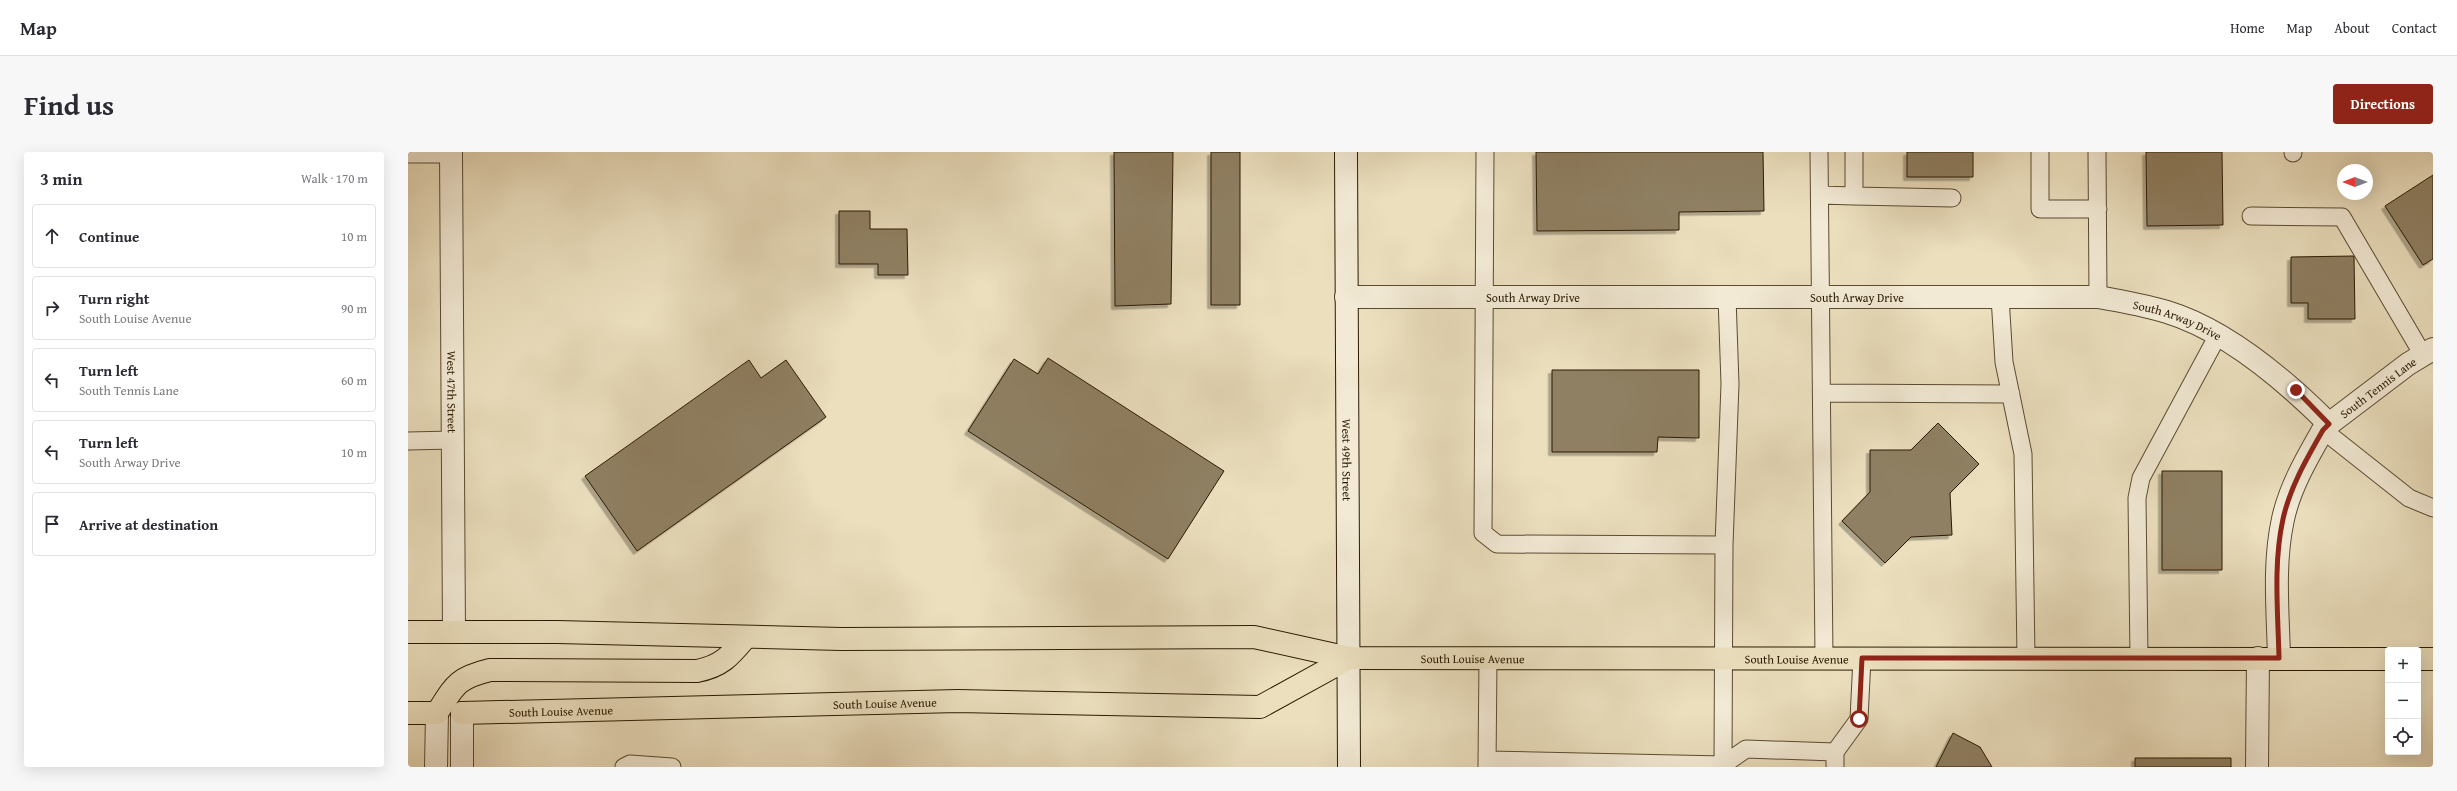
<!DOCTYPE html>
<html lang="en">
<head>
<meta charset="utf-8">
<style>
	:root { --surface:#fff; --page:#f7f7f7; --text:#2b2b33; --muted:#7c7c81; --line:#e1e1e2; --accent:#8f2418 }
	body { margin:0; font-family:"Gentium Book Plus",serif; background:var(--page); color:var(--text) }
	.controls { position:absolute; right:12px; bottom:12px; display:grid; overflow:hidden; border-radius:4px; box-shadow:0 4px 16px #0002 }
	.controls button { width:36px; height:36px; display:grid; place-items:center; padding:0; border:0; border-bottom:1px solid var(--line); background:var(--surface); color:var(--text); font:20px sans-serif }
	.compass { position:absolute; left:1929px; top:12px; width:36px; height:36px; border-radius:50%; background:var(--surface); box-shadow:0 4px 16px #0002; rotate:270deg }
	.stop { position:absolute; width:12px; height:12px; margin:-9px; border:3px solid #8f2418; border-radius:50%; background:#fff }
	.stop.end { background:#8f2418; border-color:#fff; box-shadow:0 1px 4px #0008 }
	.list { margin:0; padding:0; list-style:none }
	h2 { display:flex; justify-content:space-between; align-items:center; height:52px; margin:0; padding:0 16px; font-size:17px }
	h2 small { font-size:13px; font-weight:400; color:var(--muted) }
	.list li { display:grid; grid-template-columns:26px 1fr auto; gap:12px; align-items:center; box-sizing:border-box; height:64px; margin:0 8px 8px; padding:0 8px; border:1px solid var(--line); border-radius:4px }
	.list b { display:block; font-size:15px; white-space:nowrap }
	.list p { margin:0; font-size:13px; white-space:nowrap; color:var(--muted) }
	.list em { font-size:13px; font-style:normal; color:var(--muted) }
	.icon { flex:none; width:22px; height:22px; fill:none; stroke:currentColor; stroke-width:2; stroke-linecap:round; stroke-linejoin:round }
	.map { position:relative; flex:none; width:2025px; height:615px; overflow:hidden; border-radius:4px }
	header { display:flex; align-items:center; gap:24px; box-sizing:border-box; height:56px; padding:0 20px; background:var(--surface); border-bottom:1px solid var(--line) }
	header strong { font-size:19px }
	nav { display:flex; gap:22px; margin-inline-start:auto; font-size:14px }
	.intro { display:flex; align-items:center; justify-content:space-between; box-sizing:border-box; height:96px; padding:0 24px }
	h1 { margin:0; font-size:28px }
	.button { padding:10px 18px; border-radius:4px; background:var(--accent); color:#fff; font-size:14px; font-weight:700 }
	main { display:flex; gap:24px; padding:0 24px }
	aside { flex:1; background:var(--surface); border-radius:4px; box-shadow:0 4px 16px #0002 }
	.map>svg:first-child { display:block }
	.building { fill:#8f8064; stroke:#2b1a02; filter:url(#shadow) }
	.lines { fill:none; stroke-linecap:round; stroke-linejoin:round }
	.service-casing { stroke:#5b4b31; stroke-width:19 }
	.minor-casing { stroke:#5b4b31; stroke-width:24 }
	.secondary-casing { stroke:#2b1a02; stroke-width:24 }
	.primary-casing { stroke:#2b1a02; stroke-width:24 }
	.service { stroke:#f2ead5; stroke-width:17 }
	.minor { stroke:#f2ead5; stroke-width:22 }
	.secondary { stroke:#f2ead5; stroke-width:22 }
	.primary { stroke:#ebdfbe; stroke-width:22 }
	.route { stroke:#8f2418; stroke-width:5 }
	.labels { text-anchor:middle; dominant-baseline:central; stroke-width:3; stroke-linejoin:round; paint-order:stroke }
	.street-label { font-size:12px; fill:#2b1a02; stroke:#f2ead5 }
</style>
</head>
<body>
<header>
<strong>Map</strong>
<nav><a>Home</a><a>Map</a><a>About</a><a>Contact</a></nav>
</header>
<div class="intro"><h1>Find us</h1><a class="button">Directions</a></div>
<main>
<aside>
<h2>3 min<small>Walk · 170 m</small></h2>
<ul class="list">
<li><svg class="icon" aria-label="ahead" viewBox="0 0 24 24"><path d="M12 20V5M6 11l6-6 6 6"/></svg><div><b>Continue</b></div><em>10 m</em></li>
<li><svg class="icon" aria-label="right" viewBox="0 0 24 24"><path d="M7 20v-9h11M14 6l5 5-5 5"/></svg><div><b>Turn right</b><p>South Louise Avenue</p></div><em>90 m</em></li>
<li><svg class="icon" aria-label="left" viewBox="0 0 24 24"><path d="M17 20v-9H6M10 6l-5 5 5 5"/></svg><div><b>Turn left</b><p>South Tennis Lane</p></div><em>60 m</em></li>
<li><svg class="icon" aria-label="left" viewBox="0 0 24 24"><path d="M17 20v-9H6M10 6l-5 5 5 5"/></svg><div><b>Turn left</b><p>South Arway Drive</p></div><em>10 m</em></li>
<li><svg class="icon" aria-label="arrive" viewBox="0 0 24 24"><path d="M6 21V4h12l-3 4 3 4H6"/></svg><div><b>Arrive at destination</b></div></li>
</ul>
</aside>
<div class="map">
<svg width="2025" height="615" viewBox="0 0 2025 615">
	<defs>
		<filter id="shadow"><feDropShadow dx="-3.5" dy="3.5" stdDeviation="0" flood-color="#0004"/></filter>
	</defs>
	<rect width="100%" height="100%" fill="#ebdfbe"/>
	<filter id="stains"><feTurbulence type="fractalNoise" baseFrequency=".005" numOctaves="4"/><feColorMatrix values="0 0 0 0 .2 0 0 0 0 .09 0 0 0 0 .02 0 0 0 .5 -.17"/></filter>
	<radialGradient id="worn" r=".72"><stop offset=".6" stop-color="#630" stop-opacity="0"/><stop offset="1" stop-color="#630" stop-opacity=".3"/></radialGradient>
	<path class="building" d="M 706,0 L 765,0 L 763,152 L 707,154 Z
		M 803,0 L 832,0 L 832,153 L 803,153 Z
		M 1128,0 L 1355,0 L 1356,59 L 1271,60 L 1271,78 L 1129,79 Z
		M 1499,0 L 1565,0 L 1565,25 L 1499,25 Z
		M 1738,0 L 1814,0 L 1815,73 L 1739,74 Z
		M 2025,23 L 2025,107 L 2015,113 L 1977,54 Z
		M 431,59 L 462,59 L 462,77 L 499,77 L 500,123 L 470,123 L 470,112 L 431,112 Z
		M 1946,104 L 1947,167 L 1900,167 L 1900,151 L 1883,151 L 1883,105 Z
		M 640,206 L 816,319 L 760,407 L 560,279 L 606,207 L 630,222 Z
		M 341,208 L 353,226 L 378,208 L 418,265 L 229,399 L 177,324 Z
		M 1144,218 L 1291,218 L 1291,286 L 1250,285 L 1249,300 L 1144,300 Z
		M 1530,271 L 1571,312 L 1542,341 L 1544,383 L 1503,385 L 1477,411 L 1434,369 L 1462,340 L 1462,298 L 1503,298 Z
		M 1754,319 L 1814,319 L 1814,418 L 1754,418 Z
		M 1545,581 L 1572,595 L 1584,615 L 1528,615 Z
		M 1727,606 L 1823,606 L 1823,615 L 1727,615 Z"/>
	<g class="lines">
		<g class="service-casing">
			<path id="service" d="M 1077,0 L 1075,381 L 1089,392 L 1316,393 L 1315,613
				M 1411,0 L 1416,506
				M 1446,0 L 1446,44 L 1544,46
				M 1632,0 L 1632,57 L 1690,57
				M 1689,0 L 1690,145
				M 1885,0 L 1885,1
				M 0,2 L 43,2
				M 1412,43 L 1446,44
				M 1843,64 L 1934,65 L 2015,203
				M 1592,145 L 1596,210 L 1615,302 L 1618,506
				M 1414,241 L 1603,242
				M 1915,278 L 2001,346 L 2025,356
				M 0,289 L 45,288
				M 1316,393 L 1322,232 L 1319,145
				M 1731,506 L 1729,346 L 1733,326 L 1810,183
				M 1079,608 L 1315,613 L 1315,615
				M 1315,613 L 1338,597 L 1427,600 L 1451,567 L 1454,506
				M 216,615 L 222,612 L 264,615
				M 1079,615 L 1080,506
				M 1427,615 L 1427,600"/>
		</g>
		<g class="minor-casing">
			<g id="minor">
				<path id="s1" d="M 43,0 L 46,480"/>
				<path id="s2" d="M 938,145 L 1690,145 C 1713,149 1736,153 1759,160 C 1818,178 1878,229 1921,272"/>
				<path id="s3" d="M 1871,506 C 1870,461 1865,412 1875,367 C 1882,335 1899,306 1915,278 L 1921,272 L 2000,212 L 2025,197"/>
				<path d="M 28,615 L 29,561"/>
				<path d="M 54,615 L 54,561"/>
				<path d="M 1849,615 L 1850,506"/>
			</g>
		</g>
		<g class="secondary-casing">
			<g id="secondary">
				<path id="s4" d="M 938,0 L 941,615"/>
			</g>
		</g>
		<g class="primary-casing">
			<g id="primary">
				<path id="s5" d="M 0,480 L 149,480 L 433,487 L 846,485 L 941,506 L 1980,507"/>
				<path d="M 2010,507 L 2025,507"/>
				<path d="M 0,561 L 29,561 C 47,533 49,526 82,518 L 289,519 C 314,514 322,504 338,485"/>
				<path id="s6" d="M 54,561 L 550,549 L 852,555 L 941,506"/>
			</g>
		</g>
		<use href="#service" class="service"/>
		<use href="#minor" class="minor"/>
		<use href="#secondary" class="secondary"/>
		<use href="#primary" class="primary"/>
	</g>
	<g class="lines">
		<path class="route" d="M 1451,567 L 1454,506 L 1871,506 C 1870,461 1865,412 1875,367 C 1882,335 1899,306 1915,278 L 1921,272 L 1888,238"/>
	</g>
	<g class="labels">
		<g class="street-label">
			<text stroke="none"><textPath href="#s2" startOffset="187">South Arway Drive</textPath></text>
			<text stroke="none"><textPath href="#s2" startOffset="511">South Arway Drive</textPath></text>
			<text stroke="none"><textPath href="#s2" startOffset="835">South Arway Drive</textPath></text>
			<text stroke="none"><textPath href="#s3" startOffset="307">South Tennis Lane</textPath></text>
			<text stroke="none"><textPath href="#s1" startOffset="240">West 47th Street</textPath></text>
			<text stroke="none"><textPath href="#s4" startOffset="308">West 49th Street</textPath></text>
			<text stroke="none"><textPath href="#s5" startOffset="1067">South Louise Avenue</textPath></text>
			<text stroke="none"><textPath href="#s5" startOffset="1391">South Louise Avenue</textPath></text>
			<text stroke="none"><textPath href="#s6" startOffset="423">South Louise Avenue</textPath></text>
			<text stroke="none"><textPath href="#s6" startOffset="99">South Louise Avenue</textPath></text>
		</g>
	</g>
	<rect width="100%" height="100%" filter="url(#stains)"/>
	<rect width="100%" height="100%" fill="url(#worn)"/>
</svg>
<div class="controls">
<button>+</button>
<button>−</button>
<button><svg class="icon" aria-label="locate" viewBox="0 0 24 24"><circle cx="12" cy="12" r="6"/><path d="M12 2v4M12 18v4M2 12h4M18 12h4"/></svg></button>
</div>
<svg class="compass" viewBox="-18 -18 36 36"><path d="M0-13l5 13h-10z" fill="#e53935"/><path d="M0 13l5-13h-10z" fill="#7c7c81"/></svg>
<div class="stop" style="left:1451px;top:567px"></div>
<div class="stop end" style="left:1888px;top:238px"></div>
</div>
</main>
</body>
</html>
